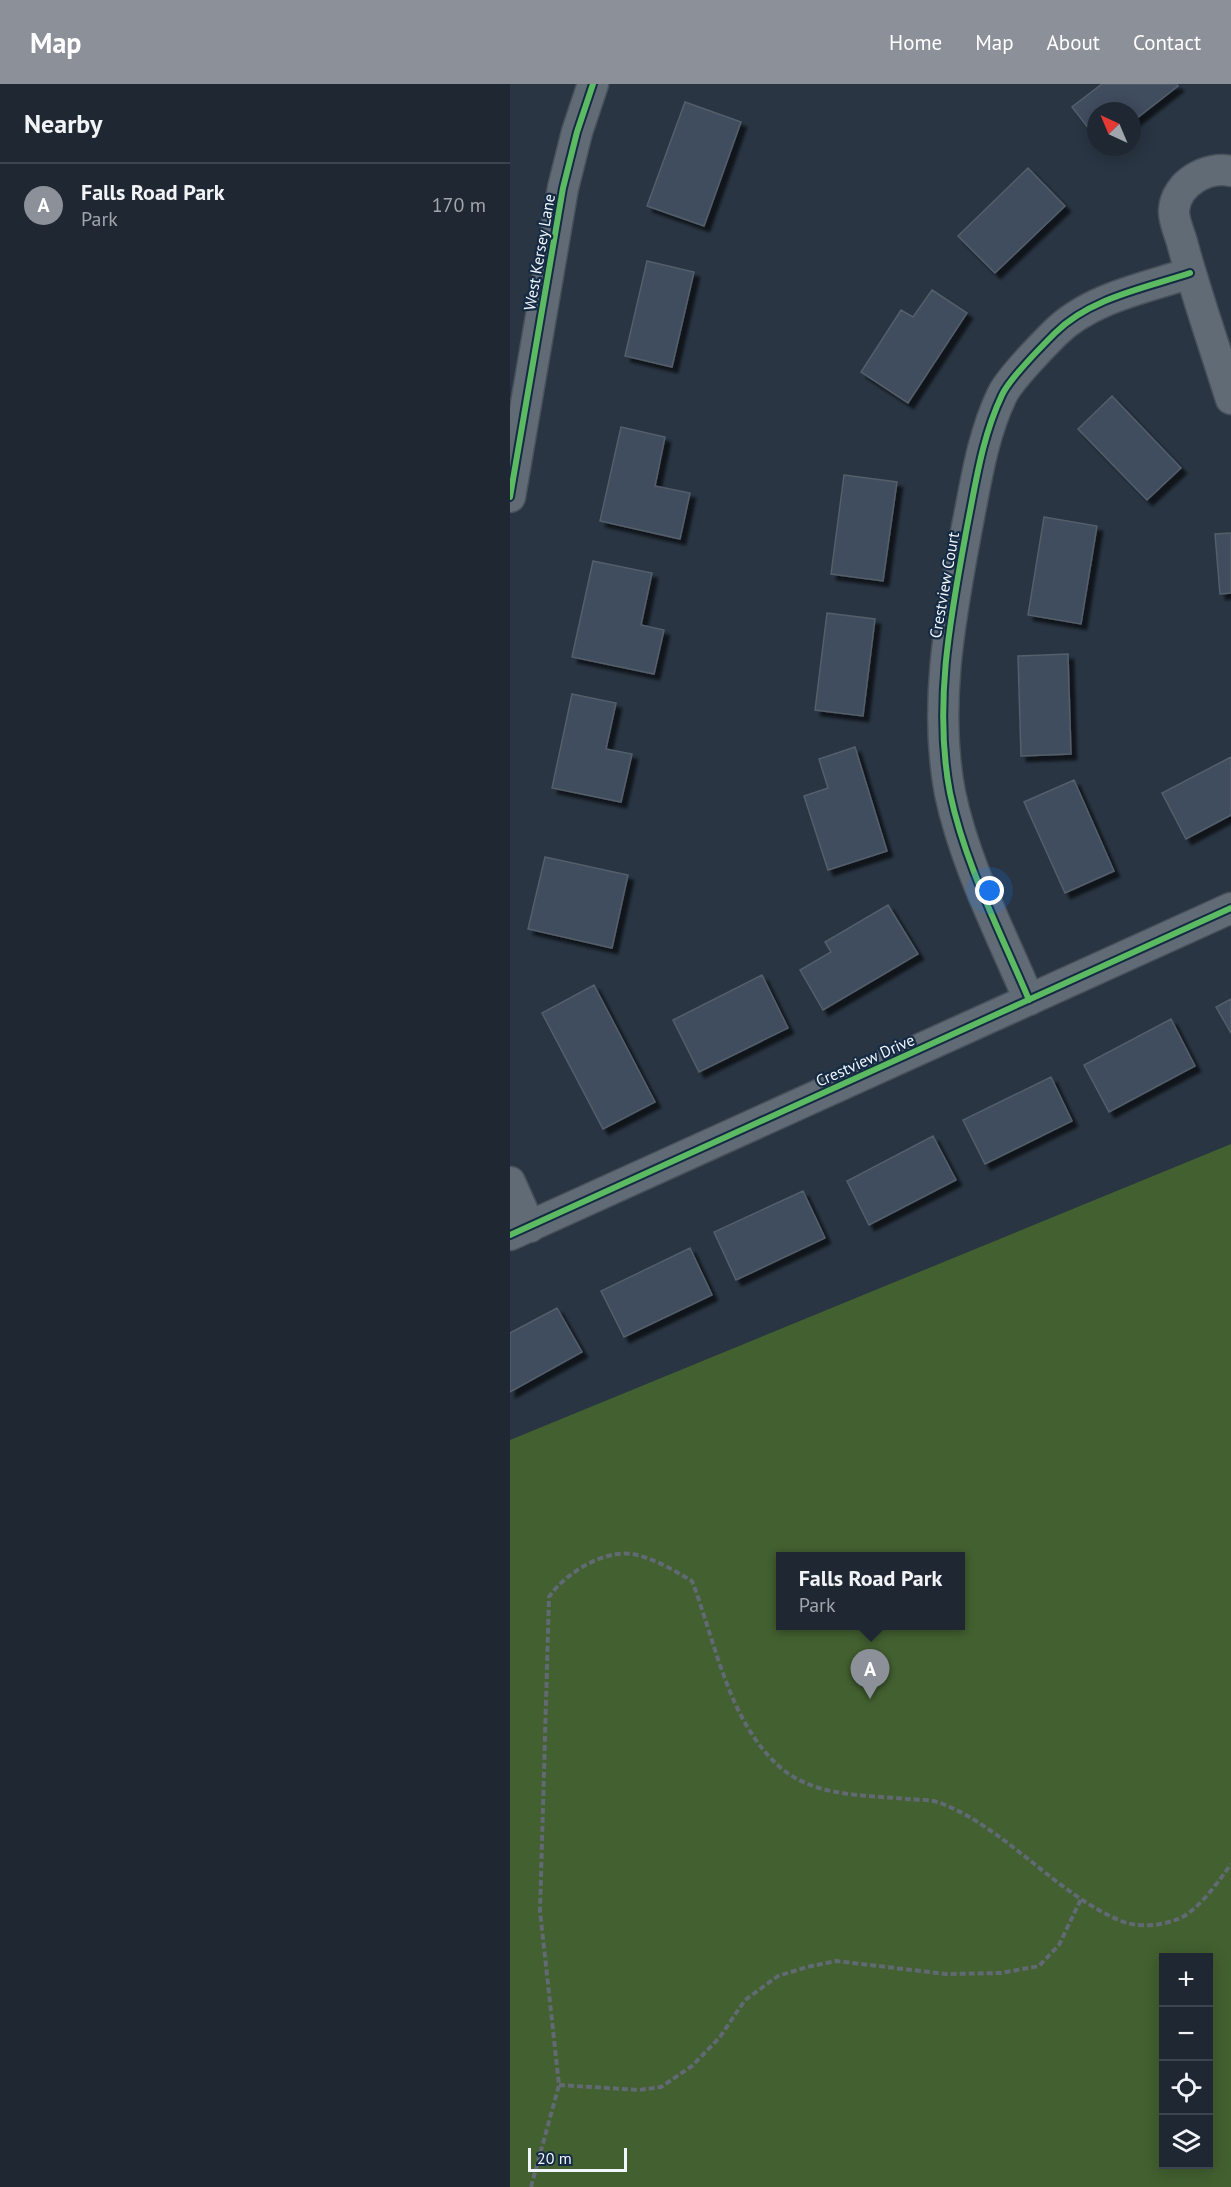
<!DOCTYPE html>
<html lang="en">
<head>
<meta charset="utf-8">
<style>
	:root { --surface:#1f2832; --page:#2c343e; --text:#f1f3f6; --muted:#a1a6ac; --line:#3c444d; --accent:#8c9099 }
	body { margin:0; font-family:"PT Sans",sans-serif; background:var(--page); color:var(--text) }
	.controls { position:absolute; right:18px; bottom:18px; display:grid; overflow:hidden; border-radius:0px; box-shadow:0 3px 15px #0003 }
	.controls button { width:54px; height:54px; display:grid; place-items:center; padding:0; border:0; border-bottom:2px solid var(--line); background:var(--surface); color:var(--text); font:30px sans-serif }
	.compass { position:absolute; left:577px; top:18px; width:54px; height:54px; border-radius:50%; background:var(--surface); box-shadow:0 3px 15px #0003; rotate:316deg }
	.scale { position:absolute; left:18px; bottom:15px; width:99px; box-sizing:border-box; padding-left:6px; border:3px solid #f0f6fc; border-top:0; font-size:16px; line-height:21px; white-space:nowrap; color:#f0f6fc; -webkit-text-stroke:4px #152a43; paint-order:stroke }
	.you { position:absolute; left:480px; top:807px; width:21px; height:21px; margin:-15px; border:4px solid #fff; border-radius:50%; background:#1a73e8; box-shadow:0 0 0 9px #1a73e833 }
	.badge { display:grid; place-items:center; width:39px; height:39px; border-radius:50%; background:var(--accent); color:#fff; font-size:20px; font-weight:700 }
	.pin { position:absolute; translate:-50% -50px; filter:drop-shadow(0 2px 3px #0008) }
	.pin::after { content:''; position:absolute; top:32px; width:21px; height:18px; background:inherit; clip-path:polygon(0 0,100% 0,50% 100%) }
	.popup { position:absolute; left:266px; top:1468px; width:189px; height:78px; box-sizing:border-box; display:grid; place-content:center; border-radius:0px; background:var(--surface); filter:drop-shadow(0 2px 4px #0005); font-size:20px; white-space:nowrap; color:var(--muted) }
	.popup b { font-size:22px; color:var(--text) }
	.popup::after { content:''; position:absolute; left:50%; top:100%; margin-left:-12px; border:12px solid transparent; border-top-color:var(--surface) }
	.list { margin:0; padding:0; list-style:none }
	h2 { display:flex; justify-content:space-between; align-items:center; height:78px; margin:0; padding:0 24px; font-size:26px }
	h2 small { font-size:20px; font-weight:400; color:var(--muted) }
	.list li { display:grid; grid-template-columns:39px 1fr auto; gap:18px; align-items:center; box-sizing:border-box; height:84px; padding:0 24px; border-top:2px solid var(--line) }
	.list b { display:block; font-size:22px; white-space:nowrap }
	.list p { margin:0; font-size:20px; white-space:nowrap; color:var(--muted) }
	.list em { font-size:20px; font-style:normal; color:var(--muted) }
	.icon { flex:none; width:33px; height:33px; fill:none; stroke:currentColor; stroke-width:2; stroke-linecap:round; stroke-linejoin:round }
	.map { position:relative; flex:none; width:721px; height:2103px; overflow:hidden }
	header { display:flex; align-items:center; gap:36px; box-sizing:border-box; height:84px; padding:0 30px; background:var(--accent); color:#fff }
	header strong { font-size:28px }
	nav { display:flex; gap:33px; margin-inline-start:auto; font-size:21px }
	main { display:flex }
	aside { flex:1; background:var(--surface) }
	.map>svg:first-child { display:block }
	.green { fill:#426030; fill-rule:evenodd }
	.building { fill:#3f4e5f; stroke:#545e6a; stroke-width:1.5; filter:url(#shadow) }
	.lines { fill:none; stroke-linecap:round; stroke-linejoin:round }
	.minor-casing { stroke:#48505a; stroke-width:33 }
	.path { stroke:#616973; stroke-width:4; stroke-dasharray:6 3; stroke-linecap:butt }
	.minor { stroke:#616b75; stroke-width:30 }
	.cycleway-casing { stroke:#152a43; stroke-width:10 }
	.cycleway { stroke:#5cba63; stroke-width:6 }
	.labels { text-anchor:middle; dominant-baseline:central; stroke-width:4.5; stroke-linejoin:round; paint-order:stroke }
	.street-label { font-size:16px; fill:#f0f6fc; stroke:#152a43 }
</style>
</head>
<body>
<header>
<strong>Map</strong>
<nav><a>Home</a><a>Map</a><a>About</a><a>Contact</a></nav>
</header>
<main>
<aside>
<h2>Nearby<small></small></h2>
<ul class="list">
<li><span class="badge">A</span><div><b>Falls Road Park</b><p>Park</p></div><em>170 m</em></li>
</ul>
</aside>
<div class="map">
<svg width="721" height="2103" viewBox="0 0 721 2103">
	<defs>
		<filter id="shadow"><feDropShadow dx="5.5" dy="5.5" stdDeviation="1.5" flood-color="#0009"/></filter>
	</defs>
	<rect width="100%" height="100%" fill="#293543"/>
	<path class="green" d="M 721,1060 L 721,2103 L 0,2103 L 0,1356 ZM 450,1472 L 450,1542 L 270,1542 L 270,1472 ZM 654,1874 L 698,1874 L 698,2080 L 654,2080 Z"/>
	<path class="building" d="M 592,0 L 667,0 L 668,2 L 622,38 L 622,27 L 586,27 L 586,54 L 562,23 Z
		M 175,18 L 231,38 L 194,142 L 137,122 Z
		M 518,84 L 555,122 L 485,189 L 448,152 Z
		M 137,177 L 184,188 L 162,283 L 115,272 Z
		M 422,206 L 457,229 L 398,319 L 351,288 L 391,226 L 403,233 Z
		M 602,312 L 671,384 L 637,416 L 568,345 Z
		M 111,343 L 155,353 L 145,402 L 180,409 L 170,455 L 90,437 Z
		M 334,391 L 387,398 L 373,497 L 321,490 Z
		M 534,433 L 587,442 L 571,540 L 518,531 Z
		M 721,449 L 721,509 L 710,510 L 705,450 Z
		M 83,477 L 142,489 L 131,541 L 154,546 L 144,590 L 62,573 Z
		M 317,529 L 365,535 L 353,632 L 305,626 Z
		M 558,570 L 561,670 L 511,672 L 508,572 Z
		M 62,610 L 106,619 L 96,665 L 122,670 L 111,718 L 42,704 Z
		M 345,663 L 377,767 L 318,786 L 294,712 L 318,704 L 309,675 Z
		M 721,673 L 721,731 L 676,755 L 652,709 Z
		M 564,696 L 604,787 L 555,809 L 514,718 Z
		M 35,773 L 118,791 L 102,864 L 18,845 Z
		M 378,821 L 408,870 L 313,926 L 290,886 L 321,868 L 315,858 Z
		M 252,891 L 278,944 L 189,988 L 163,936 Z
		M 84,901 L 145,1018 L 93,1045 L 32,929 Z
		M 721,915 L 721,949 L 706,923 Z
		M 661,935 L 685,982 L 599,1028 L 574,981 Z
		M 541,993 L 562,1037 L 475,1080 L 453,1036 Z
		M 423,1052 L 446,1096 L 359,1141 L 337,1097 Z
		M 293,1107 L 315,1154 L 226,1196 L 204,1148 Z
		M 180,1164 L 202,1211 L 114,1253 L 91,1207 Z
		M 47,1224 L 72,1268 L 0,1308 L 0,1249 Z"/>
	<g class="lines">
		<g class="minor-casing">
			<path id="minor" d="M 721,87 C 697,82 666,99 664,126 C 663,137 671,152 673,162 C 687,213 705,264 721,315
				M 0,413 L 53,104 L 67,48 L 83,0
				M 519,916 C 491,849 455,781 440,709 C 423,620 441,530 457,443 C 466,398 472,353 492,311 C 499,296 532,262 545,249 C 580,214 635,204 680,189
				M 0,1098 L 20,1143
				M 0,1151 L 721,824"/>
		</g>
		<path class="path" d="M 49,2001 L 129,2006 L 151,2003 L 182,1982 L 210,1953 L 235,1916 L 268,1892 L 297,1883 L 326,1877 L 436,1890 L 491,1889 L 529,1882 L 549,1861 L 571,1815
			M 21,2103 L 49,2001 L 30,1827 L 39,1513 C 55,1489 97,1463 127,1471 C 147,1476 165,1487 182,1497 C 206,1559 218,1638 271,1684 C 305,1713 355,1711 397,1715 C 408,1716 422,1715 433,1720 C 499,1747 545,1809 611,1837 C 628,1844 651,1842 668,1835 C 686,1829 710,1796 721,1780"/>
		<use href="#minor" class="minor"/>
		<g class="cycleway-casing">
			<path id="cycleway" d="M 0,413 L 53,104 L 67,48 L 83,0
				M 519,916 C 491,849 455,781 440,709 C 423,620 441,530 457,443 C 466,398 472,353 492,311 C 499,296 532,262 545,249 C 580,214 635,204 680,189
				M 0,1151 L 721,824"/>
		</g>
		<use href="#cycleway" class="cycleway"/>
	</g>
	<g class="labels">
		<g class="street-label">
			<text transform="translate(29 168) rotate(-80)">West Kersey Lane</text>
			<text transform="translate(434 501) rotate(-80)">Crestview Court</text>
			<text transform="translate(355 976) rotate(-24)">Crestview Drive</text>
		</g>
	</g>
</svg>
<div class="controls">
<button>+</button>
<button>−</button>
<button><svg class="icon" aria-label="locate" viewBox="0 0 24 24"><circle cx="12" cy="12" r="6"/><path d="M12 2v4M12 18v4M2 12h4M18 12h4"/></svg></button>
<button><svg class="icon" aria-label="layers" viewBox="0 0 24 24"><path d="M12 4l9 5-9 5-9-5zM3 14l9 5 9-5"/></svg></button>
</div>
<svg class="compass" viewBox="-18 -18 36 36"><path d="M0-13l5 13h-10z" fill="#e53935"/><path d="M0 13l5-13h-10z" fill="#a1a6ac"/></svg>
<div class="scale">20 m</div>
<div class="you"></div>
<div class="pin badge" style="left:360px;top:1615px">A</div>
<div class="popup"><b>Falls Road Park</b>Park</div>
</div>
</main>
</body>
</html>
